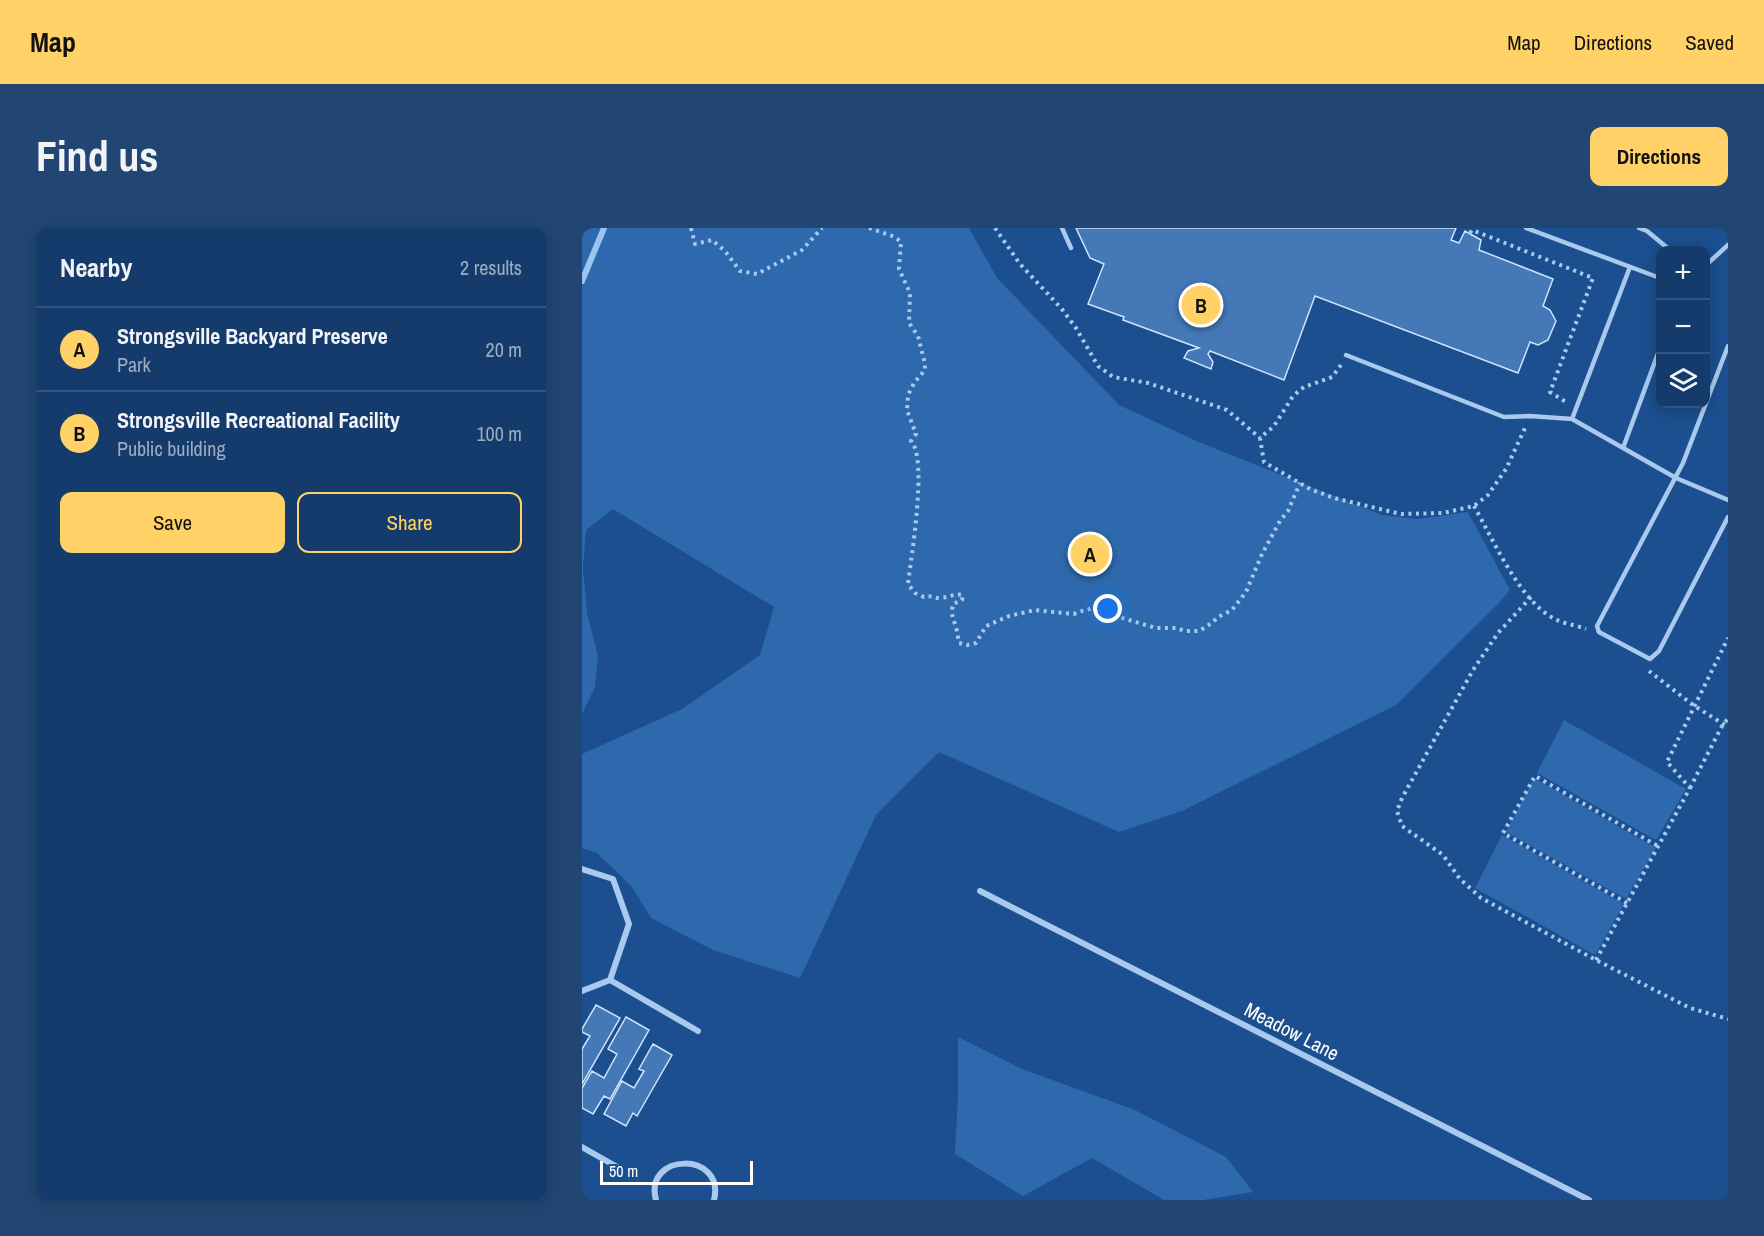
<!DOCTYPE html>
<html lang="en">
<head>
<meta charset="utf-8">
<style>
	:root { --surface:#143b6b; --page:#214673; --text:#f1f3f6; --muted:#9dadc1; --line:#33557e; --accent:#ffd166 }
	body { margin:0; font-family:"Archivo Narrow",sans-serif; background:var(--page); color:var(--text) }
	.controls { position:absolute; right:18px; top:18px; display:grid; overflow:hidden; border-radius:12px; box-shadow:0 3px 15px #0003 }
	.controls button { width:54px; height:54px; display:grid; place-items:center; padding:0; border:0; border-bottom:2px solid var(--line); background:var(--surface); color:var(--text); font:30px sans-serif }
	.scale { position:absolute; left:18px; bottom:15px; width:153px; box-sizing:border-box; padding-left:6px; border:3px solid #fff; border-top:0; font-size:16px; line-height:21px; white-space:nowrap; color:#fff; -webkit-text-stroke:4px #1b4f8f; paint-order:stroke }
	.you { position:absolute; left:526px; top:381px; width:21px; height:21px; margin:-15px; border:4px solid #fff; border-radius:50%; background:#1a73e8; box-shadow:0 0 0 9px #1a73e833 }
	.badge { display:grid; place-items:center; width:39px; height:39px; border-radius:50%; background:var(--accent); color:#111; font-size:20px; font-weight:700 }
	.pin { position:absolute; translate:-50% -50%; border:3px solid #fff; box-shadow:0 2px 6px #0006 }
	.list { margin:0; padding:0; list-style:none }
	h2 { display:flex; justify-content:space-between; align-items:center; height:78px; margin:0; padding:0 24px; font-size:26px }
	h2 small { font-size:20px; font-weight:400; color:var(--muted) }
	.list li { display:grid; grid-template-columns:39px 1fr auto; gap:18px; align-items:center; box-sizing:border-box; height:84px; padding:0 24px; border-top:2px solid var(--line) }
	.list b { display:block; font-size:22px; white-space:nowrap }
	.list p { margin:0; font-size:20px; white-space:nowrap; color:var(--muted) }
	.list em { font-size:20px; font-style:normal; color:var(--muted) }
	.actions { display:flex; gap:12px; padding:18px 24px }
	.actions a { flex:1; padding:14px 0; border:2px solid var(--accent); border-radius:12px; text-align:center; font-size:21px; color:var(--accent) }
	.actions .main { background:var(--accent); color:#111 }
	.icon { flex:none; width:33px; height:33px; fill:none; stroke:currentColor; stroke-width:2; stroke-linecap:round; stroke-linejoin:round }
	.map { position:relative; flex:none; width:1146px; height:972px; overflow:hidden; border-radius:12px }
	header { display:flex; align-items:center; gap:36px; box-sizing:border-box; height:84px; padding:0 30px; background:var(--accent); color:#111 }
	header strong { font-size:28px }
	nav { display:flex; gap:33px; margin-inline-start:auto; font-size:21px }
	.intro { display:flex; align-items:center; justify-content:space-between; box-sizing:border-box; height:144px; padding:0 36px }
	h1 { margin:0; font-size:42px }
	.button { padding:15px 27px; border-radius:12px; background:var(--accent); color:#111; font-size:21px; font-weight:700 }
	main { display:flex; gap:36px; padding:0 36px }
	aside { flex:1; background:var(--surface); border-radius:12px; box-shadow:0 3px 15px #0003 }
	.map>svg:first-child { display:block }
	.green { fill:#2e69ad }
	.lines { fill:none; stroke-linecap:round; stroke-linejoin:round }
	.stream { stroke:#9cc4f0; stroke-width:6 }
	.building { fill:#4478b7; stroke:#cfe3fa; stroke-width:1.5 }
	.path { stroke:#a9c9ee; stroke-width:4; stroke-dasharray:3 4.5; stroke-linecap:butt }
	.lane { stroke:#a9c9ee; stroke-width:4.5 }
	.street { stroke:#a9c9ee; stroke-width:6 }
	.labels { text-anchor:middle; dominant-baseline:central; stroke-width:4.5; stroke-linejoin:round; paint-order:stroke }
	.street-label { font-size:20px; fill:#fff; stroke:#1b4f8f }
</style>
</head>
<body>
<header>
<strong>Map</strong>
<nav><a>Map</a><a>Directions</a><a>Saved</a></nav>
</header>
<div class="intro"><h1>Find us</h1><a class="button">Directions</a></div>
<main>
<aside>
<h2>Nearby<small>2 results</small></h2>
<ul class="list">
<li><span class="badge">A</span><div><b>Strongsville Backyard Preserve</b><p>Park</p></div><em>20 m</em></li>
<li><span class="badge">B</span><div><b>Strongsville Recreational Facility</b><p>Public building</p></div><em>100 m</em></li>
</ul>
<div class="actions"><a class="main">Save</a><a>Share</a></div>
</aside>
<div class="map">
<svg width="1146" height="972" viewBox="0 0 1146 972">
	<rect width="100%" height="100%" fill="#1b4f8f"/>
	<path class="green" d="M 0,0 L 387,0 L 415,50 L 537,177 L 619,215 L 800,287 L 836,291 L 886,284 L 928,362 L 917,375 L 814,477 L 600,583 L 537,604 L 357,524 L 294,587 L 218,750 L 131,722 L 69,690 L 50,659 L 15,625 L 0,620 L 0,526 L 100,481 L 178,427 L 192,379 L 31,281 L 4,302 L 1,341 L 5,385 L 16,428 L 13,459 L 0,486 Z
		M 982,492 L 1104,561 L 1074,612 L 955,545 Z
		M 952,550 L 1074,620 L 1044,671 L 924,604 Z
		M 920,607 L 1042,676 L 1013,727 L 893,660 Z
		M 376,809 L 440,841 L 553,882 L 644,929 L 671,964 L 621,972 L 582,972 L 510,930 L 441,968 L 373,926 L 376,868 Z"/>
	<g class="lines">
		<path class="stream" d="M 0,53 L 22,0"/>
	</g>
	<path class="building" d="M 494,0 L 874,0 L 869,12 L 877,15 L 883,3 L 899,12 L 897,22 L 971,51 L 961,78 L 968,82 L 974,93 L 966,112 L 956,117 L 948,114 L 936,145 L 733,68 L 702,152 L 628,123 L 626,126 L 631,134 L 629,141 L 602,130 L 606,123 L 617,120 L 541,92 L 542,89 L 506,76 L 522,36 L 508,30 Z
		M 14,777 L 38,790 L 0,856 L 0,821 L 8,808 L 0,804 L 0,801 Z
		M 44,789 L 67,802 L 28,871 L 22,868 L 11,886 L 0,880 L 0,860 L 10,843 L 22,850 L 35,826 L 26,821 Z
		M 71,816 L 90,827 L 55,888 L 51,885 L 44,898 L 22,886 L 40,853 L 52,860 L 62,843 L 57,841 Z"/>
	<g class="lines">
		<path class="path" d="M 109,0 L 113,16 L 130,12 L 143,23 L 158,43 L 175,46 L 220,22 L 240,0
			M 287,0 L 313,9 L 319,14 L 317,41 L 328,65 L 327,95 L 336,108 L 343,136 L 343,142 L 332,155 L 326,167 L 325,182 L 334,206 L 329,213 C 346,230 329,330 326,356 L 333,365 L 342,369 C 349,367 351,370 357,370 C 366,370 372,365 381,367 L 380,372 L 371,376 C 368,390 373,392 375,404 C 376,407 376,411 377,415 L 385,417 L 394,415 L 404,398 L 427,388 L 453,382 L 492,386 C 499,382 506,383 514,378 L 528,382 L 537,389 L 574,400 L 595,400 L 603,403 L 617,403 L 630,395 L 636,389 L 650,382 L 664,364 L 680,326 L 698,293 L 706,283 L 718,255
			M 413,0 L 438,36 L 479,80 L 494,100 L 516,138 L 531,149 L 566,155 L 645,182 L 678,210
			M 888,5 L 890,2 L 1011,50 L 968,164 L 984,174
			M 759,137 L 750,149 L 722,159 L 711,168 L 692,198 L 678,210 L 682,234 L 728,261 L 752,270 L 819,286 L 861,285 L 892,278 L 906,267 L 924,241 L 943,200
			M 892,278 C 911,311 938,374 973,391 C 982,396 994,397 1004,401
			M 949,369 L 916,405 L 891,442 L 820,570 L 815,583 L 820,598 L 861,627 L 878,651 L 899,670 L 1014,732 L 1108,780 L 1146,791
			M 1067,443 L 1111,477 L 1146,499
			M 1108,560 L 1141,496 L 1146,491
			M 1045,675 L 921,605 L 953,548 L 1076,618
			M 1014,732 L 1108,560 L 1085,534 L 1146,410"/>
		<path class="lane" d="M 480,0 L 489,20
			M 944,0 L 1078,50
			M 1057,0 L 1065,3 L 1088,22
			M 1124,37 L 1146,17
			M 1146,118 L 1101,235 L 1015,398 L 1017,404 L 1068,431 L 1077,423 L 1146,289
			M 764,127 L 922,189 L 948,188 L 990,191 L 1094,250 L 1146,272
			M 990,191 L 1048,39
			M 1041,220 L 1078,120"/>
		<path class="street" d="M 0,641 L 31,651 L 47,696 L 28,752 L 0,763
			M 398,663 L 1007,972
			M 28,752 L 116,803
			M 0,919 L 37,940
			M 74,972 C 61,924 144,923 132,972"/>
	</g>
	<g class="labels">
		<g class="street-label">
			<text transform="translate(710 803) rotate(27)">Meadow Lane</text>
		</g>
	</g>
</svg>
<div class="controls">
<button>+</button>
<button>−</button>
<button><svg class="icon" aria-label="layers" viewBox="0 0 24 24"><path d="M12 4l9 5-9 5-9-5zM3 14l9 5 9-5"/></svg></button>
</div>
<div class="scale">50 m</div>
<div class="you"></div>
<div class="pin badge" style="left:508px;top:326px">A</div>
<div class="pin badge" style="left:619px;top:77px">B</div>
</div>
</main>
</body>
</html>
